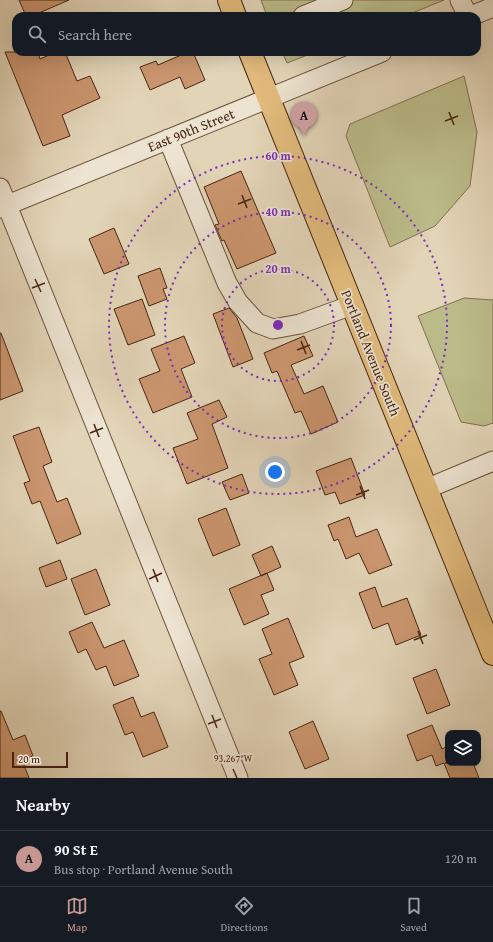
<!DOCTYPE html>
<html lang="en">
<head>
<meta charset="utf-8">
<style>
	:root { --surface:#171b24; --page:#242831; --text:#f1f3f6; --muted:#9ea1a6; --line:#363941; --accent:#c59692 }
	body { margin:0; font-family:"Gentium Book Plus",serif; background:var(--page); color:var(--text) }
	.controls { position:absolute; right:12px; bottom:12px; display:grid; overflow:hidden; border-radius:8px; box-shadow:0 4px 16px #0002 }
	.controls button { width:36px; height:36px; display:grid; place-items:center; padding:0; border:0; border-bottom:1px solid var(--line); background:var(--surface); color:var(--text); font:20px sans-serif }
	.scale { position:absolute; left:12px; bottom:10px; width:56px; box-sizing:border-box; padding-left:4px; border:2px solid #482613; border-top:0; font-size:11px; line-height:14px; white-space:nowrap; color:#482613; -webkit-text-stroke:3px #ece3d0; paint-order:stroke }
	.you { position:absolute; left:275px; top:472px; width:14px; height:14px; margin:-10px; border:3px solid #fff; border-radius:50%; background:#1a73e8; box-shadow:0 0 0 6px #1a73e833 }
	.badge { display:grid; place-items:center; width:26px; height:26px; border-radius:50%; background:var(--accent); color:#111; font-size:13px; font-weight:700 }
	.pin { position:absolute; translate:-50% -33px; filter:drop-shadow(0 1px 2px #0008) }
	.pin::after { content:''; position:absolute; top:21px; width:14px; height:12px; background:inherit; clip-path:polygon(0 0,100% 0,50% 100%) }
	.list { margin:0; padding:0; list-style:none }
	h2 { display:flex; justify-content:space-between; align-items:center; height:52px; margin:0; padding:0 16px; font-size:17px }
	h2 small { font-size:13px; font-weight:400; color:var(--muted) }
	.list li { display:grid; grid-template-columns:26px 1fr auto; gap:12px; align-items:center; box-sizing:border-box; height:56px; padding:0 16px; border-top:1px solid var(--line) }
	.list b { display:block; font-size:15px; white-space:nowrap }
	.list p { margin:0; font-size:13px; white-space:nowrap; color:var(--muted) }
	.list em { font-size:13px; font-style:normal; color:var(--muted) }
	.icon { flex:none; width:22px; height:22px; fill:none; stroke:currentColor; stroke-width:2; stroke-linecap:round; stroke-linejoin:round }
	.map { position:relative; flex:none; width:493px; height:778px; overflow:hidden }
	.search { position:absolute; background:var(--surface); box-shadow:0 4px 16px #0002; left:12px; right:12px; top:12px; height:44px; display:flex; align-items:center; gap:10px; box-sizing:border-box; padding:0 14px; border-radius:12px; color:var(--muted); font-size:15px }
	.sheet { height:108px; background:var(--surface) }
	nav { display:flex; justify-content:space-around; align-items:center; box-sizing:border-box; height:56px; border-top:1px solid var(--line); background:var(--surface); font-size:11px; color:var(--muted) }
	nav a { display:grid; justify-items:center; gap:2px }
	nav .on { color:var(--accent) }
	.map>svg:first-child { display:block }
	.green { fill:#bbbb89; stroke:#82704e }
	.building { fill:#cb966f; stroke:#482613 }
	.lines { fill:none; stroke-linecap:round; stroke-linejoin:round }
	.minor-casing { stroke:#6e523c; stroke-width:21 }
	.major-casing { stroke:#482613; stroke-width:24 }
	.minor { stroke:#ece3d0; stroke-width:19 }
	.major { stroke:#e1ba7c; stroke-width:22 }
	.ticks { fill:none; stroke:#482613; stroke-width:1.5 }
	.ring { fill:none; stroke:#7b2cbf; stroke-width:2; stroke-dasharray:2 4 }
	.labels { text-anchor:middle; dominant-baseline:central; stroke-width:3.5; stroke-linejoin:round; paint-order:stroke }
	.street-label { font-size:14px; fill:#482613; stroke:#ece3d0 }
	.ticks-label { font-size:10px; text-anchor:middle; fill:#482613; stroke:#ece3d0; stroke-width:3.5; stroke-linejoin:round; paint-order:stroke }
	.centre { fill:#7b2cbf; stroke:#ece3d0; stroke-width:2 }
	.ring-label { font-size:12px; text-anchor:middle; font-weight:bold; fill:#7b2cbf; stroke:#ece3d0; stroke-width:3.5; stroke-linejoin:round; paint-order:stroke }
</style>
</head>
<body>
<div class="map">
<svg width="493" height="778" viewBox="0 0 493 778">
	<rect width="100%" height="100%" fill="#e2d4b7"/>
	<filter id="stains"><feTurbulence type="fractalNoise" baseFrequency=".005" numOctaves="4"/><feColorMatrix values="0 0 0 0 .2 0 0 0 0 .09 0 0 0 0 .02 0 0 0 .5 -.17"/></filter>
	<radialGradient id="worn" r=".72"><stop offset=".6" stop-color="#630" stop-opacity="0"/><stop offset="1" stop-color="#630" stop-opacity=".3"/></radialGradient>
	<path class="green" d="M 261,0 L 444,0 L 405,16 L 267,16 Z
		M 282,52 L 315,52 L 287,63 Z
		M 464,76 L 477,132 L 470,186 L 435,226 L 390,247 L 346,136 L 350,124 Z
		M 464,298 L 493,300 L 493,423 L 484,426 L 461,422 L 418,316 Z"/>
	<path class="building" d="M 19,0 L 69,0 L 32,16 L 26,16 Z
		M 5,52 L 38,52 L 40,59 L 56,52 L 65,52 L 77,81 L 90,76 L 100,98 L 62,115 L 70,136 L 43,146 Z
		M 188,52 L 193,52 L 205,80 L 185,89 L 180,77 L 150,90 L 140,67 L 156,61 L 158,65 Z
		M 241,171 L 276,253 L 237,269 L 224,240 L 222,241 L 215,225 L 219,224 L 204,187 Z
		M 114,228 L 129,264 L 104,274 L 89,239 Z
		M 160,268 L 167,288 L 163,289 L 167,299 L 149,306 L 138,276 Z
		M 142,299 L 155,335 L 128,345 L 114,309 Z
		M 229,308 L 237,318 L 253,359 L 233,367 L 213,314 Z
		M 0,333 L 1,333 L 23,391 L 0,400 Z
		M 184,336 L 195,363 L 181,369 L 192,397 L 153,413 L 139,379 L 160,371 L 151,349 Z
		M 304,336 L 313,356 L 291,365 L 304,394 L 323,386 L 338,422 L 311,434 L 301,411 L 295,413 L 277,371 L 272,373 L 264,353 Z
		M 219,400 L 227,417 L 212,424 L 228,468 L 187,484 L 173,448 L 198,439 L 187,413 Z
		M 39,427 L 52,462 L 43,466 L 57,502 L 67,498 L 81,534 L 57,544 L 40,501 L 32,504 L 24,483 L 30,481 L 13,436 Z
		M 351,458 L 365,495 L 340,504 L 335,492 L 325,495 L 316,471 Z
		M 242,474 L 249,493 L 230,500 L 222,482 Z
		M 226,508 L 240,545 L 213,556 L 198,519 Z
		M 349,517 L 356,537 L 377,529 L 392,565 L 369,574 L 359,553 L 346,559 L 338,539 L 334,541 L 328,525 Z
		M 272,546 L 281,567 L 261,576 L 252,555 Z
		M 60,560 L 67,579 L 46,587 L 39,568 Z
		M 96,569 L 110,605 L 85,615 L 71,579 Z
		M 267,573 L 274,590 L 261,595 L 269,614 L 244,625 L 229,589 Z
		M 375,587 L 382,607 L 407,598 L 421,635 L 396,645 L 388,623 L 373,629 L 359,593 Z
		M 288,618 L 304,657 L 289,663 L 298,685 L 274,695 L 259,659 L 272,654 L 262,629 Z
		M 92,622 L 104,648 L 124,640 L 139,676 L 114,686 L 106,666 L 96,670 L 86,649 L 78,653 L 69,632 Z
		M 436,669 L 450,705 L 427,714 L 413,678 Z
		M 133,697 L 141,717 L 154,712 L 168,747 L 143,757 L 133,732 L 125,735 L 113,705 Z
		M 0,711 L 1,711 L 13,740 L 25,735 L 33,756 L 22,760 L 29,778 L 0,778 Z
		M 313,721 L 329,759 L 305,769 L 289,732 Z
		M 432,725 L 442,749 L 448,746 L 448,762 L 445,763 L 473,763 L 479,778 L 450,778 L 444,763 L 436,766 L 432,755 L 417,761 L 407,735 Z"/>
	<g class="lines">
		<g class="minor-casing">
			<path id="minor" d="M 460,0 L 468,16
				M 303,16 L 343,0
				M 471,16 L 493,7
				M 168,139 L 227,283 L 238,302 L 257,323 L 273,329 L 300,324 L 352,305
				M 0,188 L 238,778
				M 0,208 L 382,52
				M 426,489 L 493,461"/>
		</g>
		<g class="major-casing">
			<path id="major" d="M 229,0 L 235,16
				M 250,52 L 493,654"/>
		</g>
		<use href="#minor" class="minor"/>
		<use href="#major" class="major"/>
	</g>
	<path class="ticks" d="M 449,112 L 454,125M 445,121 L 458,116M 242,195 L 247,208M 238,204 L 251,199M 35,279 L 41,292M 32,288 L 45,283M 301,341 L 306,354M 297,350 L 310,345M 94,424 L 99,437M 90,433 L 103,428M 360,486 L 365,499M 356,495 L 369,490M 153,569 L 158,582M 149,579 L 162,573M 418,631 L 423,644M 414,640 L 427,635M 212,715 L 217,728M 208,724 L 221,719M 233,769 L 237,778"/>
	<g class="ring">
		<circle cx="278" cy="325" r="56"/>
		<circle cx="278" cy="325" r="113"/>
		<circle cx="278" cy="325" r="169"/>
	</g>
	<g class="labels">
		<g class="street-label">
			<text transform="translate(191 130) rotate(-22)">East 90th Street</text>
			<text transform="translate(371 353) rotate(68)">Portland Avenue South</text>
		</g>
	</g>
	<g class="ticks-label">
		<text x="233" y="762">93.267°W</text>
	</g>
	<circle cx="278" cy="325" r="6" class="centre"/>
	<g class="ring-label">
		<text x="278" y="160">60 m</text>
		<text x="278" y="216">40 m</text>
		<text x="278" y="273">20 m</text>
	</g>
	<rect width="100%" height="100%" filter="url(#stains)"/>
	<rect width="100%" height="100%" fill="url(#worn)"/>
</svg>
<div class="controls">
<button><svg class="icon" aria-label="layers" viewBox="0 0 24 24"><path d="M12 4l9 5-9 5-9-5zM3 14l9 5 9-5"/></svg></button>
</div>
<div class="scale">20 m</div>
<div class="you"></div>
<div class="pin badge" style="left:304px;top:135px">A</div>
<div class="search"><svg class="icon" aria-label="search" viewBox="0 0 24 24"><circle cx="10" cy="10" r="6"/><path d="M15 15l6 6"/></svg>Search here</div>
</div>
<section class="sheet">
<h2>Nearby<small></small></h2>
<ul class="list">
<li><span class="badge">A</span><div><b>90 St E</b><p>Bus stop · Portland Avenue South</p></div><em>120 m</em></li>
</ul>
</section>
<nav>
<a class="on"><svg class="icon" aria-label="map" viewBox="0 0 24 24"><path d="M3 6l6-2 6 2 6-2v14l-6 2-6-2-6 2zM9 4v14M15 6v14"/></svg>Map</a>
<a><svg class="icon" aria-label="directions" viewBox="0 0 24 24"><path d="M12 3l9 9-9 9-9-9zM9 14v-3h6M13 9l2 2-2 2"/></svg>Directions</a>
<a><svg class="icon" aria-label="saved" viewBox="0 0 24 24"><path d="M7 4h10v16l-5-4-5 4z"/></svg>Saved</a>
</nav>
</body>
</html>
